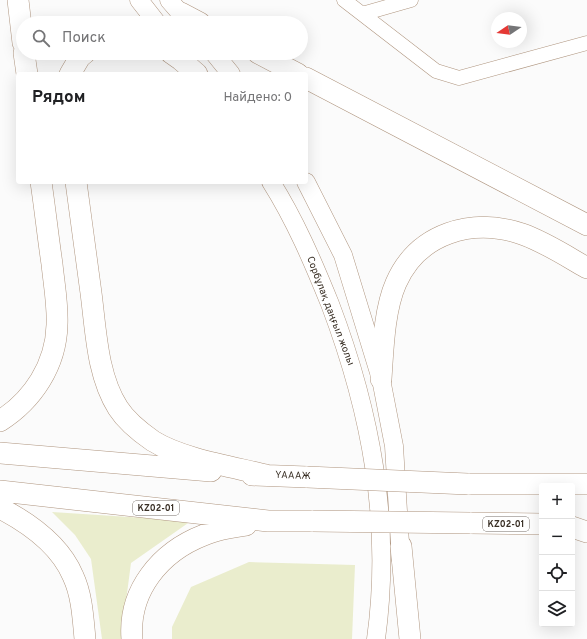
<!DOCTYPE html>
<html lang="ru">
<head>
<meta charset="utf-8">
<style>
	:root { --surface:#fff; --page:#f6f6f6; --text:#202124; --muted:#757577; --line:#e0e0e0 }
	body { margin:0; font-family:Overpass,sans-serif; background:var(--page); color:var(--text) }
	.controls { position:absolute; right:12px; bottom:12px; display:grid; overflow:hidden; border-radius:4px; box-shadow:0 4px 16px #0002 }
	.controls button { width:36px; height:36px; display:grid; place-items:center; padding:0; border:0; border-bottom:1px solid var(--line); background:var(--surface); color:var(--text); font:20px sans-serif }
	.compass { position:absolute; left:491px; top:12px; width:36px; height:36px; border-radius:50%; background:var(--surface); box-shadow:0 4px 16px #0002; rotate:257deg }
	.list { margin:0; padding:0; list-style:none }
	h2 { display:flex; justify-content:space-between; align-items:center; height:52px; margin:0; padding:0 16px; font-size:17px }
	h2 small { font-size:13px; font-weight:400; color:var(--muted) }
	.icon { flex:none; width:22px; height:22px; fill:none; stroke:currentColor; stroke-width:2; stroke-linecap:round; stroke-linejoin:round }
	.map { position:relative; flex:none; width:587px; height:639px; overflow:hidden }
	.search { position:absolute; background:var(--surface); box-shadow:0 4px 16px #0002; left:16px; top:16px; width:292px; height:44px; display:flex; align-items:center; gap:10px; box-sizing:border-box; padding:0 14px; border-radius:22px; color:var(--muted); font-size:15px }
	.panel { position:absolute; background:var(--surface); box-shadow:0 4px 16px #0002; left:16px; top:72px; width:292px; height:112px; border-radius:4px }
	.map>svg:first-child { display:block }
	.green { fill:#eaedcd }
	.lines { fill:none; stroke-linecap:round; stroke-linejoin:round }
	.minor-casing { stroke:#af957f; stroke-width:15 }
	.major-casing { stroke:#af957f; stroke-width:19 }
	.highway-casing { stroke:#af957f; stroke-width:22 }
	.minor { stroke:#fff; stroke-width:14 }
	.major { stroke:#fff; stroke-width:18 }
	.highway { stroke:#fff; stroke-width:21 }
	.highway-bridge-casing { stroke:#af957f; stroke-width:22; stroke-linecap:butt }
	.highway-bridge { stroke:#fff; stroke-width:21 }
	.labels { text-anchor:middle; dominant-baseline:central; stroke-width:3; stroke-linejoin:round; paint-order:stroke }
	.shield { fill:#fff; stroke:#746d66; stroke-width:1 }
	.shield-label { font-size:9px; font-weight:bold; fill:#392f25 }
	.street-label { font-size:10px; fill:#392f25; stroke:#fff }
</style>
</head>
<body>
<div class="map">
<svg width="587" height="639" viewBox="0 0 587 639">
	<rect width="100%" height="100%" fill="#fbfbfb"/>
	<path class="green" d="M 52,512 L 191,521 L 131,563 L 121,639 L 102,639 L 91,559 L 75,535 Z
		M 249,562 L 355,565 L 352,639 L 172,639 L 172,627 L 191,587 Z"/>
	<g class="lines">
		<g class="minor-casing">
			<path id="minor" d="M 344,0 L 436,71 L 459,78 L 587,43
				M 362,14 L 411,0"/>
		</g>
		<g class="major-casing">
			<path id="major" d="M 139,0 L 157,23
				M 169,0 L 189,23
				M 214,53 L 231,74
				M 271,182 C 295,220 313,262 330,304 C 371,412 392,523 376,639
				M 306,182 L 343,255 L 381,379 L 394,446 L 401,560"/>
		</g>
		<g class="highway-casing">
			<path id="highway" d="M 18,0 L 23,43
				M 181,13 L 200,23
				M 24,53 L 27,74
				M 171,53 L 181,60 L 197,74
				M 258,53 L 298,74
				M 70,74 L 80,57 L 85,53
				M 306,78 L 587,225
				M 76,182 C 81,219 86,256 91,293 C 96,331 97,375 118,408 C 127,422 140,432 153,441 C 182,459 233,467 266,475
				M 381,379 C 383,350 384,310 396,283 C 418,233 472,217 522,234 C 545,242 566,256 587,268
				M 0,421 C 33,400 56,365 57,325 C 58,305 54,284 52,264 C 48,237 45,209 41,182
				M 0,453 L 211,471
				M 252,475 L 307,477
				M 468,484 L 587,484
				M 0,491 L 268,521 L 313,521
				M 0,508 C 29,523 60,545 73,576 C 82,595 83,618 85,639
				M 470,523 L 542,524
				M 572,527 L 587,532
				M 401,546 L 410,639
				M 132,639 C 128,591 160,552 204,535 C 217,529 231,527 246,525"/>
		</g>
		<use href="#minor" class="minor"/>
		<use href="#major" class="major"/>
		<use href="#highway" class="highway"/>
		<g class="highway-bridge-casing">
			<path id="highway-bridge" d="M 307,477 L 468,484
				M 313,521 L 470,523"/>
		</g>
		<use href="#highway-bridge" class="highway-bridge"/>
	</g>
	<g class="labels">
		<g class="shield">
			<rect x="133" y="501" width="46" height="14" rx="3"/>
			<rect x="483" y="517" width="46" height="14" rx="3"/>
		</g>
		<g class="shield-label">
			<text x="156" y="508">KZ02-01</text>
			<text x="506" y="524">KZ02-01</text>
		</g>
		<g class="street-label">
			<text transform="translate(330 311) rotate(69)">Сорбұлақ даңғыл жолы</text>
			<text transform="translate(293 476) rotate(2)">ҮАААЖ</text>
		</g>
	</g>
</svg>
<div class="controls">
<button>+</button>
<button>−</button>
<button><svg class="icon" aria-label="locate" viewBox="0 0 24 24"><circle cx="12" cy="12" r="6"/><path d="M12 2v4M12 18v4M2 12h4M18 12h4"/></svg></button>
<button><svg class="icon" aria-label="layers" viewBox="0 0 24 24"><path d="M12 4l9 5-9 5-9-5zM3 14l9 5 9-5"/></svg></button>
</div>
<svg class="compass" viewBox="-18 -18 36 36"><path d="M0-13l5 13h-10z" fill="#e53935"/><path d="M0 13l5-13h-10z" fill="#757577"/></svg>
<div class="search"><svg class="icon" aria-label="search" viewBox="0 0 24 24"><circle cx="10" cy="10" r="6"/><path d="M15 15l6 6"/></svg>Поиск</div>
<section class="panel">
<h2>Рядом<small>Найдено: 0</small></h2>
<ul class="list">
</ul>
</section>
</div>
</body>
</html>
